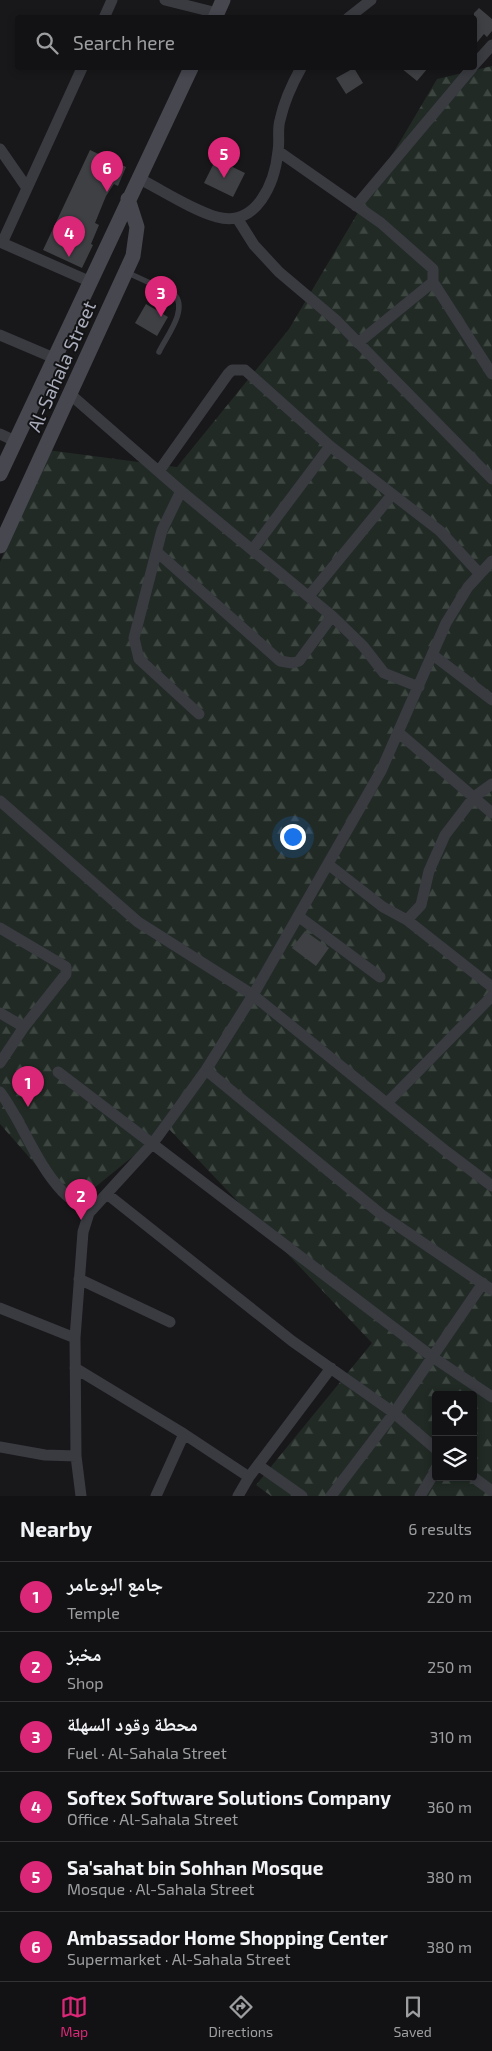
<!DOCTYPE html>
<html lang="en">
<head>
<meta charset="utf-8">
<style>
	:root { --surface:#121214; --page:#1f2022; --text:#f1f3f6; --muted:#9c9ea0; --line:#313234; --accent:#db2777 }
	body { margin:0; font-family:"Exo 2","Noto Naskh Arabic",sans-serif; background:var(--page); color:var(--text) }
	.controls { position:absolute; right:15px; bottom:15px; display:grid; overflow:hidden; border-radius:5px; box-shadow:0 2px 8px #0003 }
	.controls button { width:45px; height:45px; display:grid; place-items:center; padding:0; border:0; border-bottom:1px solid var(--line); background:var(--surface); color:var(--text); font:25px sans-serif }
	.you { position:absolute; left:292px; top:836px; width:18px; height:18px; margin:-12px; border:4px solid #fff; border-radius:50%; background:#1a73e8; box-shadow:0 0 0 8px #1a73e833 }
	.badge { display:grid; place-items:center; width:32px; height:32px; border-radius:50%; background:var(--accent); color:#fff; font-size:16px; font-weight:700 }
	.pin { position:absolute; translate:-50% -41px; filter:drop-shadow(0 1px 2px #0008) }
	.pin::after { content:''; position:absolute; top:26px; width:18px; height:15px; background:inherit; clip-path:polygon(0 0,100% 0,50% 100%) }
	.list { margin:0; padding:0; list-style:none }
	h2 { display:flex; justify-content:space-between; align-items:center; height:65px; margin:0; padding:0 20px; font-size:21px }
	h2 small { font-size:16px; font-weight:400; color:var(--muted) }
	.list li { display:grid; grid-template-columns:32px 1fr auto; gap:15px; align-items:center; box-sizing:border-box; height:70px; padding:0 20px; border-top:1px solid var(--line) }
	.list b { display:block; font-size:19px; white-space:nowrap }
	.list p { margin:0; font-size:16px; white-space:nowrap; color:var(--muted) }
	.list em { font-size:16px; font-style:normal; color:var(--muted) }
	.icon { flex:none; width:28px; height:28px; fill:none; stroke:currentColor; stroke-width:2; stroke-linecap:round; stroke-linejoin:round }
	.map { position:relative; flex:none; width:492px; height:1496px; overflow:hidden }
	.search { position:absolute; background:var(--surface); box-shadow:0 2px 8px #0003; left:15px; right:15px; top:15px; height:55px; display:flex; align-items:center; gap:12px; box-sizing:border-box; padding:0 18px; border-radius:5px; color:var(--muted); font-size:19px }
	.sheet { height:485px; background:var(--surface) }
	nav { display:flex; justify-content:space-around; align-items:center; box-sizing:border-box; height:70px; border-top:1px solid var(--line); background:var(--surface); font-size:14px; color:var(--muted) }
	nav a { display:grid; justify-items:center; gap:2px }
	nav .on { color:var(--accent) }
	.map>svg:first-child { display:block }
	.forest { fill:url(#forest-firs); fill-rule:evenodd }
	.building { fill:#3f4044 }
	.lines { fill:none; stroke-linecap:round; stroke-linejoin:round }
	.service { stroke:#3a3b41; stroke-width:5.5 }
	.minor { stroke:#3a3b41; stroke-width:11 }
	.secondary { stroke:#46474f; stroke-width:15 }
	.labels { text-anchor:middle; dominant-baseline:central; stroke-width:4; stroke-linejoin:round; paint-order:stroke }
	.street-label { font-size:19px; fill:#a9acba; stroke:#131315 }
</style>
</head>
<body>
<div class="map">
<svg width="492" height="1496" viewBox="0 0 492 1496">
	<defs>
		<pattern id="forest-firs" width="22" height="20" patternUnits="userSpaceOnUse" patternTransform="scale(1.25)"><rect width="22" height="20" fill="#212a24"/><path d="M5 1l3.5 6h-7zM16 11l3.5 6h-7z" fill="#3e4642"/></pattern>
	</defs>
	<rect width="100%" height="100%" fill="#18181a"/>
	<path class="forest" d="M 492,66 L 492,1496 L 271,1496 L 256,1485 L 372,1343 L 168,1128 L 72,1206 L 0,1124 L 0,562 L 47,450 L 177,467 L 289,329 L 437,79 ZM 436,1395 L 473,1395 L 473,1477 L 436,1477 Z"/>
	<path class="building" d="M 479,8 L 492,19 L 492,31 L 487,37 L 484,34 L 474,46 L 474,13 Z
		M 354,68 L 363,83 L 346,94 L 336,78 Z
		M 401,68 L 428,68 L 417,81 Z
		M 90,150 L 126,167 L 118,186 L 114,184 L 106,196 L 95,223 L 99,225 L 91,244 L 93,245 L 82,268 L 43,250 Z
		M 216,159 L 245,173 L 233,197 L 204,183 Z
		M 146,304 L 168,317 L 157,336 L 135,323 Z
		M 305,931 L 329,948 L 316,966 L 292,948 Z"/>
	<g class="lines">
		<path class="service" d="M 126,272 L 174,294 C 189,309 166,337 159,352"/>
		<path class="minor" d="M 165,0 L 217,13
			M 104,18 L 112,0
			M 348,18 L 371,0
			M 474,65 L 492,45
			M 0,149 L 27,188
			M 278,151 L 381,223 L 433,269 L 433,282 L 492,374
			M 138,178 C 162,190 192,210 217,217 C 257,228 275,182 278,151 C 280,141 277,130 280,120 C 284,102 292,84 301,68
			M 356,206 L 472,68
			M 237,218 L 254,245 L 279,272 L 337,321 L 492,479
			M 0,242 L 91,282
			M 2,243 L 82,68
			M 0,335 L 54,358
			M 358,343 L 433,282
			M 71,395 L 181,491 L 332,616 L 363,646 L 384,673 L 419,687
			M 0,434 L 15,441
			M 159,471 L 228,374 L 232,370 L 245,370 L 330,446 L 440,531 L 480,574
			M 181,491 L 162,530 L 134,638 L 139,659 L 199,714
			M 253,549 L 330,446
			M 157,552 L 280,661 L 292,663 L 299,661 L 332,616
			M 309,596 L 391,496
			M 433,655 L 492,700
			M 399,733 L 492,813
			M 0,801 L 138,922 L 253,995 L 447,1152 L 492,1186
			M 329,865 L 383,907 L 407,920 L 421,905 L 429,871 L 445,835 L 474,797 L 492,784
			M 298,916 L 380,977
			M 407,920 L 492,987
			M 0,928 L 66,967 L 66,974 L 24,1027 L 0,1063
			M 0,1013 L 24,1027
			M 206,1070 L 382,1215 L 492,1290
			M 58,1072 L 431,1356 L 492,1397
			M 0,1092 C 23,1123 35,1162 62,1191 C 70,1199 80,1206 89,1213
			M 387,1103 L 492,996
			M 107,1194 L 292,1341 L 394,1413 L 436,1449
			M 79,1279 L 170,1322
			M 0,1308 L 75,1338
			M 75,1368 L 184,1434 L 249,1477
			M 0,1447 L 45,1455 L 76,1456
			M 258,1465 L 302,1496
			M 473,1477 L 492,1491
			M 81,1496 L 76,1456 L 75,1338 L 83,1232 L 89,1213 L 153,1143 L 172,1117 L 206,1070 L 253,995 L 381,771 L 446,623 L 468,587 L 492,561
			M 156,1496 L 184,1434
			M 238,1496 L 249,1477 L 331,1368
			M 331,1496 L 394,1413 L 483,1283
			M 420,1496 L 436,1470"/>
		<path class="secondary" d="M 215,18 L 223,0
			M 0,474 L 191,68
			M 0,546 L 133,256 L 137,227 L 128,199"/>
	</g>
	<g class="labels">
		<g class="street-label">
			<text transform="translate(61 366) rotate(-66)">Al-Sahala Street</text>
		</g>
	</g>
</svg>
<div class="controls">
<button><svg class="icon" aria-label="locate" viewBox="0 0 24 24"><circle cx="12" cy="12" r="6"/><path d="M12 2v4M12 18v4M2 12h4M18 12h4"/></svg></button>
<button><svg class="icon" aria-label="layers" viewBox="0 0 24 24"><path d="M12 4l9 5-9 5-9-5zM3 14l9 5 9-5"/></svg></button>
</div>
<div class="you"></div>
<div class="pin badge" style="left:28px;top:1107px">1</div>
<div class="pin badge" style="left:81px;top:1220px">2</div>
<div class="pin badge" style="left:161px;top:317px">3</div>
<div class="pin badge" style="left:69px;top:257px">4</div>
<div class="pin badge" style="left:224px;top:178px">5</div>
<div class="pin badge" style="left:107px;top:192px">6</div>
<div class="search"><svg class="icon" aria-label="search" viewBox="0 0 24 24"><circle cx="10" cy="10" r="6"/><path d="M15 15l6 6"/></svg>Search here</div>
</div>
<section class="sheet">
<h2>Nearby<small>6 results</small></h2>
<ul class="list">
<li><span class="badge">1</span><div><b>جامع البوعامر</b><p>Temple</p></div><em>220 m</em></li>
<li><span class="badge">2</span><div><b>مخبز</b><p>Shop</p></div><em>250 m</em></li>
<li><span class="badge">3</span><div><b>محطة وقود السهلة</b><p>Fuel · Al-Sahala Street</p></div><em>310 m</em></li>
<li><span class="badge">4</span><div><b>Softex Software Solutions Company</b><p>Office · Al-Sahala Street</p></div><em>360 m</em></li>
<li><span class="badge">5</span><div><b>Sa'sahat bin Sohhan Mosque</b><p>Mosque · Al-Sahala Street</p></div><em>380 m</em></li>
<li><span class="badge">6</span><div><b>Ambassador Home Shopping Center</b><p>Supermarket · Al-Sahala Street</p></div><em>380 m</em></li>
</ul>
</section>
<nav>
<a class="on"><svg class="icon" aria-label="map" viewBox="0 0 24 24"><path d="M3 6l6-2 6 2 6-2v14l-6 2-6-2-6 2zM9 4v14M15 6v14"/></svg>Map</a>
<a><svg class="icon" aria-label="directions" viewBox="0 0 24 24"><path d="M12 3l9 9-9 9-9-9zM9 14v-3h6M13 9l2 2-2 2"/></svg>Directions</a>
<a><svg class="icon" aria-label="saved" viewBox="0 0 24 24"><path d="M7 4h10v16l-5-4-5 4z"/></svg>Saved</a>
</nav>
</body>
</html>
